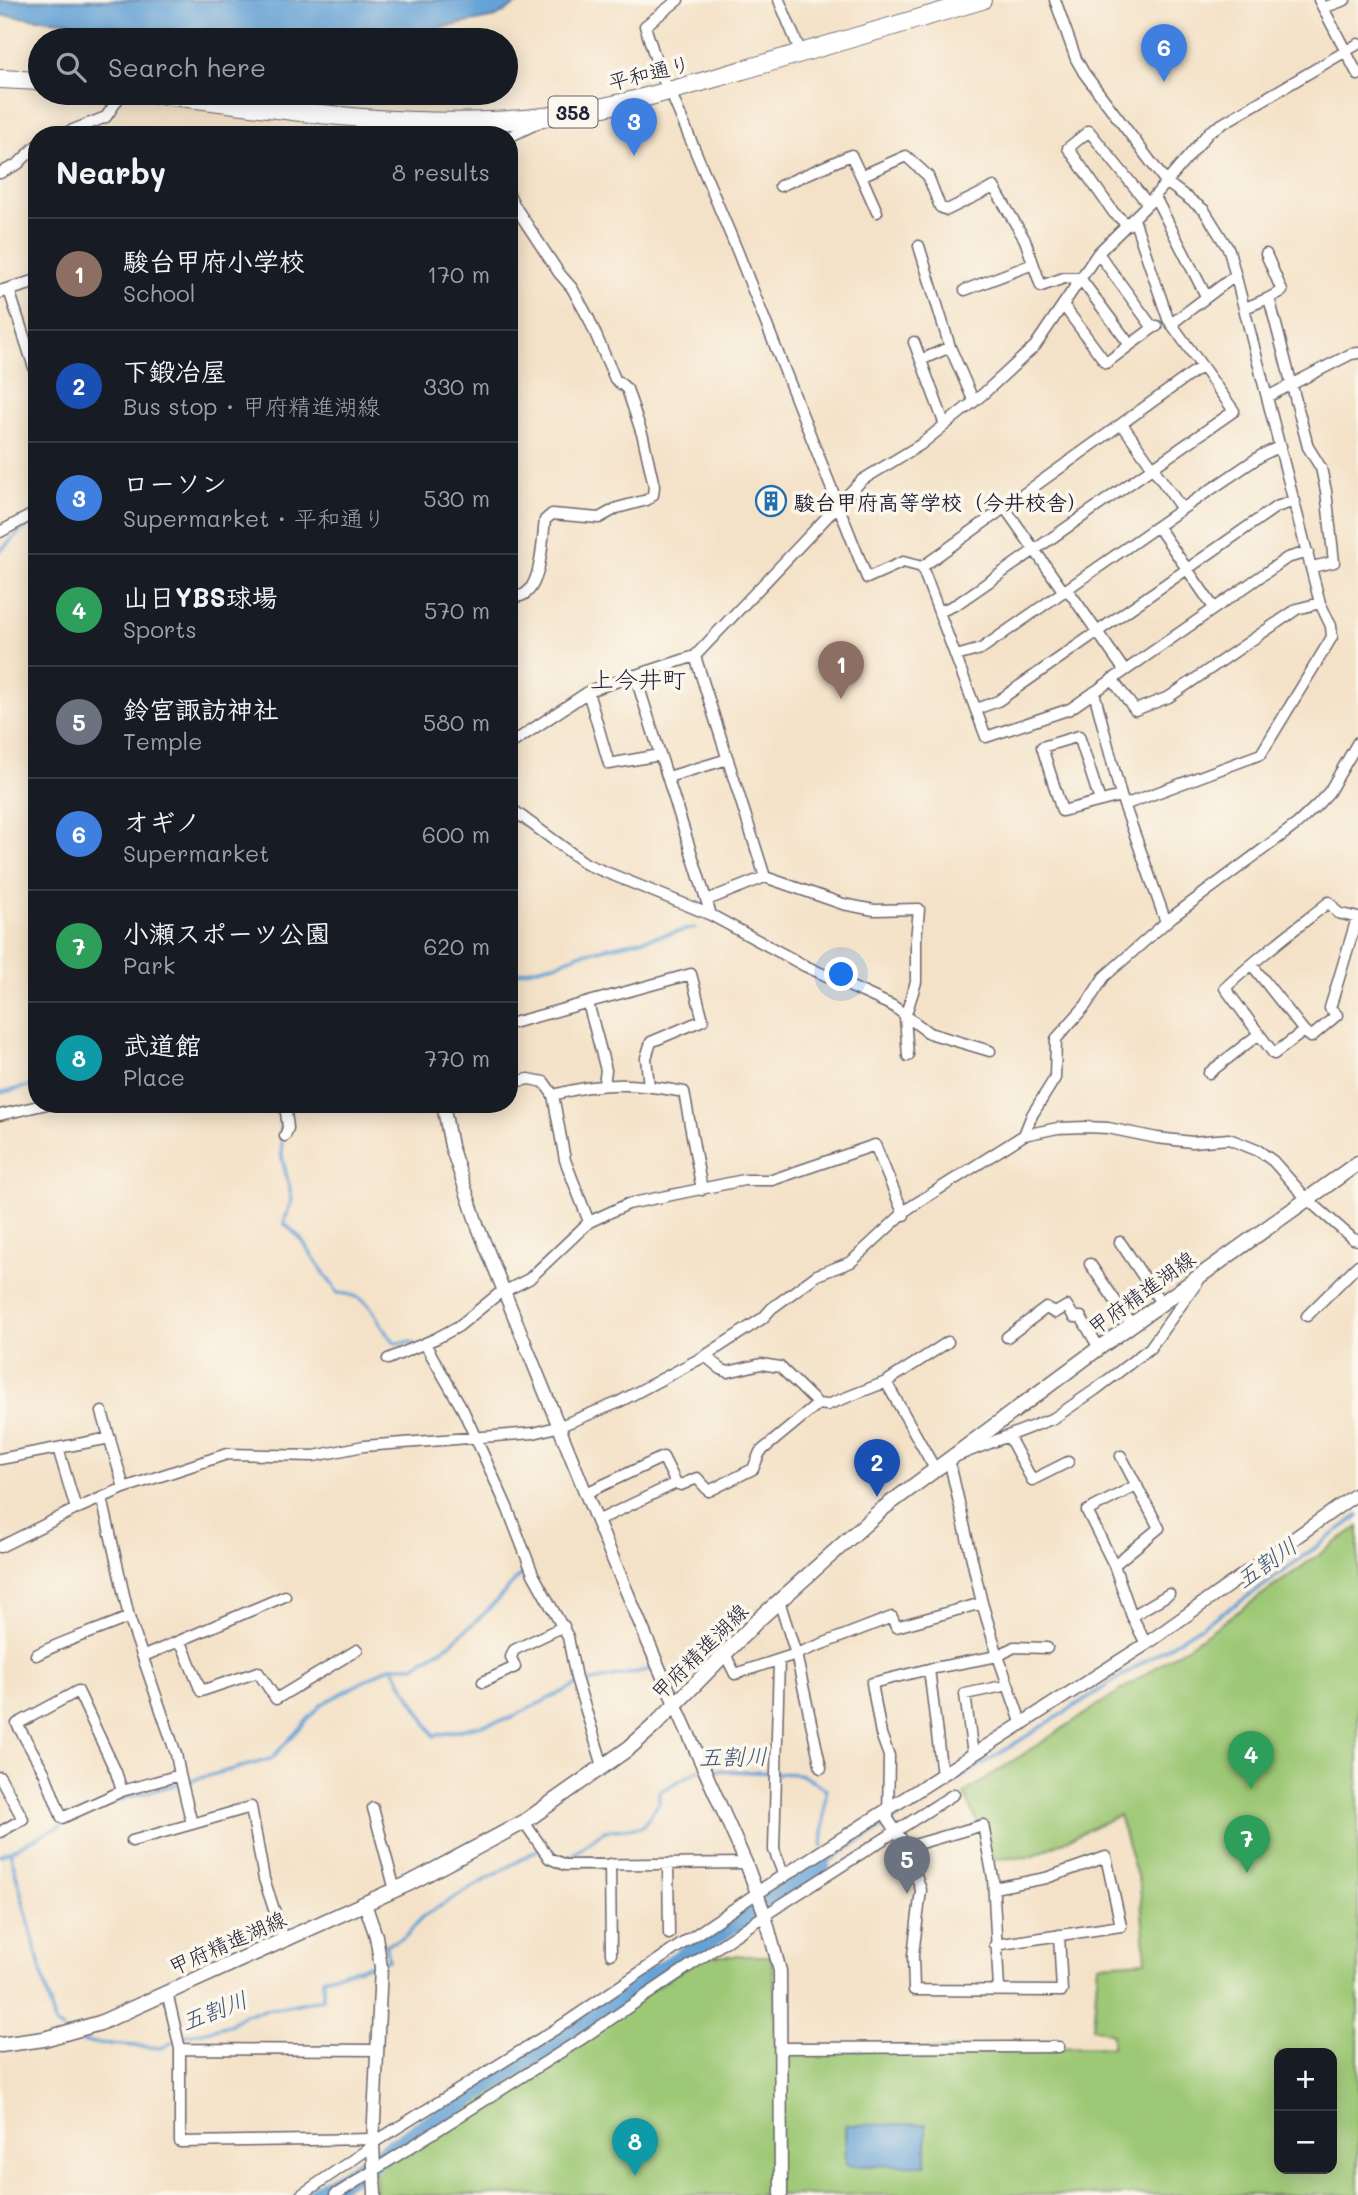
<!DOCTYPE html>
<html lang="en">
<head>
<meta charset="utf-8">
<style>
	:root { --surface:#171b24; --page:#242831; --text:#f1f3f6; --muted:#9ea1a6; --line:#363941; --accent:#1f6fb2 }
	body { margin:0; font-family:Mali,"Klee One",sans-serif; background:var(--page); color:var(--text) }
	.controls { position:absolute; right:21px; bottom:21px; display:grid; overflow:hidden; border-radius:14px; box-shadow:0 4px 18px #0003 }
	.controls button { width:63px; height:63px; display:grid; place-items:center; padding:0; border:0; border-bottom:2px solid var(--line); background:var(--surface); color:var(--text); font:35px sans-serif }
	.you { position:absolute; left:842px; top:975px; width:24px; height:24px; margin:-18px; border:5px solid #fff; border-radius:50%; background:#1a73e8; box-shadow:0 0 0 10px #1a73e833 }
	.badge { display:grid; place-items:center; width:46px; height:46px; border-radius:50%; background:var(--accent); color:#fff; font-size:23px; font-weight:700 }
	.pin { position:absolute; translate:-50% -58px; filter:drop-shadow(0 2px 4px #0008) }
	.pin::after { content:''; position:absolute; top:37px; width:24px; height:21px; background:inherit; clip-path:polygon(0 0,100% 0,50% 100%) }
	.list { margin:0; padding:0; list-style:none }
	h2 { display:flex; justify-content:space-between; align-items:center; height:91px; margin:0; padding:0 28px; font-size:30px }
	h2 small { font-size:23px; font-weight:400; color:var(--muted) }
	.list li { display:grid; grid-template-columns:46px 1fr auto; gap:21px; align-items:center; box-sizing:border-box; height:112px; padding:0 28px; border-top:2px solid var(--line) }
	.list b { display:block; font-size:26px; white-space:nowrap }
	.list p { margin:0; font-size:23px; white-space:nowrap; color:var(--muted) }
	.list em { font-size:23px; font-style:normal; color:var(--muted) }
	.icon { flex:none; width:38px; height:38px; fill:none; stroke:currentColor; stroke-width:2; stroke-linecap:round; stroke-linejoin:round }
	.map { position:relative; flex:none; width:1358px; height:2195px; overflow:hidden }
	.search { position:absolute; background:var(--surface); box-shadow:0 4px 18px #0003; left:28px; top:28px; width:490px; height:77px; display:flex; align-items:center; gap:18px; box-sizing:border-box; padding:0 24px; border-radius:38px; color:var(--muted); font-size:26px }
	.panel { position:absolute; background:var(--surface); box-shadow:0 4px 18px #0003; left:28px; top:126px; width:490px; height:987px; border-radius:28px }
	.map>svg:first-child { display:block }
	.green { fill:#9dc874; stroke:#607558; stroke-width:2; fill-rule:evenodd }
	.water { fill:#65a2d6; stroke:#446288; stroke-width:2 }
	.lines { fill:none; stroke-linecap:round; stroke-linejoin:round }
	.stream { stroke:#65a2d6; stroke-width:3.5 }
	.river { stroke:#65a2d6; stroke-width:19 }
	.minor-casing { stroke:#6c656c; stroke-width:13 }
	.tertiary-casing { stroke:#6c656c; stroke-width:15 }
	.secondary-casing { stroke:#6c656c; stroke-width:17 }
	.trunk-casing { stroke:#6c656c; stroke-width:20 }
	.minor { stroke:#fff; stroke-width:10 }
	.tertiary { stroke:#fff; stroke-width:12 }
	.secondary { stroke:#fff; stroke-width:14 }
	.trunk { stroke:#fff; stroke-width:18 }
	.labels { text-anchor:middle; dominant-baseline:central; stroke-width:7; stroke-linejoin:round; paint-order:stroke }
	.shield { fill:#fbf7ec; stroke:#636270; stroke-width:2 }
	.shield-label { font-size:19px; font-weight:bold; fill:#22223b }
	.street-label { font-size:21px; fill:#22223b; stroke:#fbf7ec }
	.poi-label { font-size:21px; font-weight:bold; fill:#22223b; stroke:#fbf7ec; text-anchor:start }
	.water-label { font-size:23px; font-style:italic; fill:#3d5579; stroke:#fbf7ec }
	.quarter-label { font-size:24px; fill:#22223b; stroke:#fbf7ec }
</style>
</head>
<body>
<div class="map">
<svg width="1358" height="2195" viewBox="0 0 1358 2195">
	<rect width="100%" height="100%" fill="#fbf7ec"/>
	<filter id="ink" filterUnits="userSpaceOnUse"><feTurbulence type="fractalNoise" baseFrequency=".0143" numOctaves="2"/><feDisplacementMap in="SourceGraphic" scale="14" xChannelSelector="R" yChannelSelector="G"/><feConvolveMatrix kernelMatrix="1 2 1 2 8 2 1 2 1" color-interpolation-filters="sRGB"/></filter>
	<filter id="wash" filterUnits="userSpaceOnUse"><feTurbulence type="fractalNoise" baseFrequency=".00686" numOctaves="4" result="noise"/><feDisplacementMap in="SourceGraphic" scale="28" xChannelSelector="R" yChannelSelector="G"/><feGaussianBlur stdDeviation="1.57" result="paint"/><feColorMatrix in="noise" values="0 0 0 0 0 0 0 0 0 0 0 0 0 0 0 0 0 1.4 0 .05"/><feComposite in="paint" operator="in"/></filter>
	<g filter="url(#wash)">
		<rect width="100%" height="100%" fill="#f4e2c8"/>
		<path class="green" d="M 1358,1527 L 1358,2195 L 375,2195 L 375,2168 L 704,1956 L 771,1956 L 774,1975 L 777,2051 L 1112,2047 L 1112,2034 L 1093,2028 L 1098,1964 L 1146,1961 L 1140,1887 L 1119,1815 L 1031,1857 L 994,1859 L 964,1793 L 1202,1637 ZM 1279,2053 L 1332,2053 L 1332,2169 L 1279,2169 Z"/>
		<path class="water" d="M 0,0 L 523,0 L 496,17 L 378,40 L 205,35 L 0,15 Z
			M 926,2124 L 926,2165 L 846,2166 L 845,2125 Z"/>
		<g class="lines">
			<path class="stream" d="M 0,551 C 13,539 22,528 37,518
				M 509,974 L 559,963 L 579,954 L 695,928
				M 0,1093 L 37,1084
				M 280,1104 L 282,1157 L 292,1199 L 284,1223 L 299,1237 L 338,1293 C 380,1296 370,1321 396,1343 L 410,1342 L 415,1344
				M 392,1666 L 434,1736 L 508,1719 L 578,1684 L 657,1668
				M 707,1770 L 800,1774 L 826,1789 L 822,1847
				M 93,1810 L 111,1802 L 271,1759 L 322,1704 L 392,1666 L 414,1666 L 450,1644 L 485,1613 L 527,1568
				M 10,1851 L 55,2024 L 63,2029
				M 822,1854 L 821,1866 L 1255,1592 L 1358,1516
				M 0,1856 L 86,1813
				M 565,1861 L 604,1831 L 642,1827 L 659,1803 L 659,1792 L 699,1770
				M 384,1961 L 389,1960 L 386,1945 L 406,1936 L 423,1916 L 539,1849
				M 72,2035 L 84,2042 L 161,2048 L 185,2036 L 230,2025 L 245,2014 L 323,1999 L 323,1978 L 377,1963"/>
			<path class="river" d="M 316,2195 L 371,2162 L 821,1866"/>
		</g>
	</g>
	<g filter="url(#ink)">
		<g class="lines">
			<g class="minor-casing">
				<path id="minor" d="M 678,0 L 645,26 L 661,76 L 670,91 L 737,250 L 867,578 L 903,562 L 922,567
					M 779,0 L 801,53
					M 1055,0 L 1076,59 L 1084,73 L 1166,182 L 1204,210 L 1229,250 L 1320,603 L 1331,626 L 1332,637 L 1261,754 L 1124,805
					M 1319,0 L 1358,75
					M 1323,8 L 1345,0
					M 60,135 L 106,117 L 122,93
					M 509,137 L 540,122
					M 0,173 L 18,164 L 37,145
					M 780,186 L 851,155 L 861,176
					M 509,194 L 514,205 L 559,273 L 572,288 L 589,319 L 615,379 L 627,389 L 643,437 L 654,486 L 653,495 L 647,500 L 617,508 L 599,518 L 552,514 L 545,520 C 542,540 542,607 509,595
					M 1155,197 L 1206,296
					M 877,212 L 861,176 L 906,156 L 928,176 L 940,207 L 947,210 L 994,187 L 1025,240 L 1041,286 L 1064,278 L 1080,278 L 1130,345 L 1153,328
					M 1128,225 L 1114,213 L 1068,148 L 1089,131 L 1148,204
					M 919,246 L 950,347 L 974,402
					M 1098,253 L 1153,328 L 1157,326
					M 1266,254 L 1282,291 L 1269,298 L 1308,447 L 1321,468 L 1326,491 L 1334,562 L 1312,567
					M 9,290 L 37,377
					M 965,290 L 1033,264
					M 1063,305 L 1106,363 L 1130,345
					M 1245,308 L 1269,298
					M 1171,324 L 1236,275
					M 914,342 L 945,425
					M 921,360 L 950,347
					M 1267,397 L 1351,354 L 1358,353
					M 1122,424 L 1182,509
					M 1005,508 L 1064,592
					M 1158,527 L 1214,608
					M 0,532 L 37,512
					M 922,567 L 986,737 L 1070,709 L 1287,558 L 1308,552
					M 922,567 L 1202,366
					M 1068,590 L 1124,670
					M 939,612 L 957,604 L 1234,411 L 1168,319 L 1134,219
					M 695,656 L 765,877 L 843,904 L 874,910 L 919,909 L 916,940 L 916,982 L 905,1017 L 908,1056
					M 956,656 L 981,649 L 1182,509 L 1262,455 L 1281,446
					M 635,675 L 711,915
					M 1112,679 L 1135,710 L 1169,697 L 1297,609 L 1320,603
					M 588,692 L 609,764 L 660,755
					M 1094,692 L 1121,796
					M 976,709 L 998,701 L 1276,507 L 1295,501
					M 509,745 L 591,690 L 695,656 L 862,480 L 920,445 L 982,395 L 1035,346 L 1098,253 L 1148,204 L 1210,131 L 1358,44
					M 668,777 L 728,759
					M 1100,801 L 1079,736 L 1042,747 L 1062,811 L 1121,796 L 1166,922
					M 509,807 L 586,864 L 711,915 L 805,966 L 893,1006 L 929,1033 L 990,1051
					M 707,900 L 765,877
					M 1252,965 L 1304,1031 L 1274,1054 L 1225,988 C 1258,957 1294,930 1329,902 L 1338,913 L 1358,918
					M 588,1003 L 606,1070 L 604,1084
					M 509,1024 L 691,974 L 703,1020 L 651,1042 L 646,1058 L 649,1086
					M 1304,1031 L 1311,1037 L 1337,1015 L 1330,1008 L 1357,918
					M 1209,1073 L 1259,1034
					M 509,1083 L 529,1079 L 544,1082 L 553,1095 L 565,1160 L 589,1222
					M 553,1095 C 603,1081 633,1083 684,1092 L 702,1190
					M 285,1104 L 288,1128 L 285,1136
					M 0,1115 L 47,1104
					M 1024,1135 L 1032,1115 L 1055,1078 L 1056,1039 L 1086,1005 L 1104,977 L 1172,917 L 1297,824 L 1317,805 L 1329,792 L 1358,742
					M 1120,1242 L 1162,1304
					M 1090,1264 L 1132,1325
					M 1307,1316 L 1358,1265
					M 1007,1337 L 1046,1308 L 1055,1313 L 1067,1306 L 1074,1317 L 1081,1317 L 1099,1348
					M 425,1344 L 463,1410 L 507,1507 L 533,1574 L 568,1637 L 576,1678 L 603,1766
					M 705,1356 L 721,1369 L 728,1372 L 761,1364 L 780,1367 L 818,1404 L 827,1405 L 886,1382 L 948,1342
					M 388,1359 L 437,1338 L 459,1326 L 497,1295 L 529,1279 L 589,1222 L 628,1204 L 744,1180 L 772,1180 L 875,1145 L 904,1215
					M 886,1382 L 935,1469
					M 102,1412 L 124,1488
					M 1009,1437 L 1032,1480 L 1068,1462
					M 58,1448 L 76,1509
					M 0,1459 L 110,1438
					M 1137,1485 L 1087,1511 L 1114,1565 L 1132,1616 L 1146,1644
					M 586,1493 L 663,1457 L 676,1483
					M 102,1498 L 129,1617 L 176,1754 L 180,1775 L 122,1791 L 62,1818 L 44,1772 L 17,1724 L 78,1691 L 116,1772 L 122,1791
					M 597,1521 L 676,1483 L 681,1485 L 697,1478 L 709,1491 L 753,1469 L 760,1452 L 818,1404
					M 0,1547 L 76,1509 L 124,1488 L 227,1454 L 314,1456 L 364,1446 L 534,1433 L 560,1426 L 617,1403 L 705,1356 L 763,1318 L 772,1308 L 817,1275 L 851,1262 L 909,1208 L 1024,1135 L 1058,1128 L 1086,1127 L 1108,1128 L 1157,1138 L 1192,1142 L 1229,1139 L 1259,1151 L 1273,1161 L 1306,1198 L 1353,1239 L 1358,1240
					M 1114,1565 L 1159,1528 L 1121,1456
					M 779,1601 L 796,1654 L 821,1768
					M 1132,1616 L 1169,1594
					M 181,1642 L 201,1691 L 258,1672 L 276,1699 L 357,1650
					M 725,1654 L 735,1674 L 796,1654 L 892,1617 L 896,1627 L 982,1603
					M 36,1655 C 66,1639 98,1631 129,1617
					M 144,1656 L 285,1596
					M 779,1660 L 774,1850 L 784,1876
					M 929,1669 L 872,1683 L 881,1734 L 889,1756 L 888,1819 L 907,1847 L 921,1890 L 913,1955 L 914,1990 L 1062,1991 L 1059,1935
					M 483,1682 L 515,1667 L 511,1657 L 514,1650 L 564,1626
					M 1022,1725 L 998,1656 L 982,1603 L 949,1459 L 1054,1418 L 1095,1390 L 1150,1348 L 1199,1280
					M 973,1755 L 965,1694 L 1008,1685
					M 942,1775 L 929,1669 L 998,1656 L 1014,1647 L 1047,1648
					M 0,1777 L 23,1819 L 0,1832
					M 373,1808 L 395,1890
					M 524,1822 L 549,1858 L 565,1865 L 746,1863
					M 192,1824 L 251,1807 L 264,1879 L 284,1940
					M 132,1841 L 192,1824 L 180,1775
					M 907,1847 L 983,1825 L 993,1878 L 999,1989
					M 610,1864 L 611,1954
					M 668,1864 L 669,1934
					M 994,1888 L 1046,1878 L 1106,1857 L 1121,1926 L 995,1945
					M 167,1992 L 180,2049 L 180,2142 L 374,2139
					M 781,2048 L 1059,2047
					M 180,2049 L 377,2050
					M 373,2143 L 567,2022 L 757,1893
					M 301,2195 L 374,2145
					M 335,2195 L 580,2040 L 765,1915 L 954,1794"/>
			</g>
			<g class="tertiary-casing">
				<path id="tertiary" d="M 0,292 L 37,281
					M 443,1104 L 451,1146 L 478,1227 L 597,1521 L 659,1668 L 746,1863 L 765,1915 L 780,1971 L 781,2195
					M 757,1893 L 1146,1644 L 1358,1493
					M 365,1904 L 376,1936 L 381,1967 L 373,2143 L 375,2195"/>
			</g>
			<g class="secondary-casing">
				<path id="secondary" d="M 0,2045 L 44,2039 L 100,2023 L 410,1883 L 524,1822 L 629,1748 L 654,1726 L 758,1620 L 881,1510 L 1099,1348 L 1358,1163"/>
			</g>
			<g class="trunk-casing">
				<path id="trunk" d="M 0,79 L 40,81
					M 150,93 C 275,109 399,129 525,119 C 603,112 678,89 753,67 C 829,45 906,22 982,0"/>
			</g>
			<use href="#minor" class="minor"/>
			<use href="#tertiary" class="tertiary"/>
			<use href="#secondary" class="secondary"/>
			<use href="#trunk" class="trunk"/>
		</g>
	</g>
	<defs>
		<g id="building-ring" transform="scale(1.575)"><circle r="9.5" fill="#fbf7ec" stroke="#1f6fb2" stroke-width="1.5"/><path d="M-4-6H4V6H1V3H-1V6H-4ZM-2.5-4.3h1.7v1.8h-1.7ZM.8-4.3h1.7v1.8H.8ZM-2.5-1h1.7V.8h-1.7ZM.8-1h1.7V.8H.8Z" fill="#1f6fb2"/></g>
	</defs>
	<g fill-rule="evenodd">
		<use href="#building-ring" x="771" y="501"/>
	</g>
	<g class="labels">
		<rect class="shield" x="548.5" y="96.5" width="49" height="31" rx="5"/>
		<g class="shield-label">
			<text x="573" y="112">358</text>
		</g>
		<g class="street-label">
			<text transform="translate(649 72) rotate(-14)">平和通り</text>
			<text transform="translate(1141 1292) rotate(-36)">甲府精進湖線</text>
			<text transform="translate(699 1651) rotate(-45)">甲府精進湖線</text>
			<text transform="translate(227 1942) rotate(-24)">甲府精進湖線</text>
		</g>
		<g class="poi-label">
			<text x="794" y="501">駿台甲府高等学校（今井校舎）</text>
		</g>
		<g class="water-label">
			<text transform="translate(1266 1562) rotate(-35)">五割川</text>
			<text transform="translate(733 1756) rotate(-1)">五割川</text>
			<text transform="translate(214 2010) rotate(-21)">五割川</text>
		</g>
		<g class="quarter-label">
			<text x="638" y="678">上今井町</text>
		</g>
	</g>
</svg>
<div class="controls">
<button>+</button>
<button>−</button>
</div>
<div class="you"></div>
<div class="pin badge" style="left:841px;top:699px;background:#8d6e63">1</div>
<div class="pin badge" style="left:877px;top:1497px;background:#1a4fb4">2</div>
<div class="pin badge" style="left:634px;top:156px;background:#3f7fe0">3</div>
<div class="pin badge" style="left:1251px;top:1789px;background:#2e9e5b">4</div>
<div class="pin badge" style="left:907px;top:1894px;background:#6b7280">5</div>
<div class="pin badge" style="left:1164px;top:82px;background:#3f7fe0">6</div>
<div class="pin badge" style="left:1247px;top:1873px;background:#2e9e5b">7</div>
<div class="pin badge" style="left:635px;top:2176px;background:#0f9aa8">8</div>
<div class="search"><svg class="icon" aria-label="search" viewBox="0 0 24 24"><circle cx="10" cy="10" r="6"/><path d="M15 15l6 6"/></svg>Search here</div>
<section class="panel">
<h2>Nearby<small>8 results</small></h2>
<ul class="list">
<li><span class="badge" style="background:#8d6e63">1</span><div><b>駿台甲府小学校</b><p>School</p></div><em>170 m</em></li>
<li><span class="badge" style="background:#1a4fb4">2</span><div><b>下鍛冶屋</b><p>Bus stop · 甲府精進湖線</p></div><em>330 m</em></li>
<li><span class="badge" style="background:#3f7fe0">3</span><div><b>ローソン</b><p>Supermarket · 平和通り</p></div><em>530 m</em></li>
<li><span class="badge" style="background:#2e9e5b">4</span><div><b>山日YBS球場</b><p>Sports</p></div><em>570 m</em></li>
<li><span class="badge" style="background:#6b7280">5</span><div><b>鈴宮諏訪神社</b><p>Temple</p></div><em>580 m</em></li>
<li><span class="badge" style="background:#3f7fe0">6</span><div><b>オギノ</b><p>Supermarket</p></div><em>600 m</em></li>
<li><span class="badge" style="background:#2e9e5b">7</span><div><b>小瀬スポーツ公園</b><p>Park</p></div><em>620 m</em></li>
<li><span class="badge" style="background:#0f9aa8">8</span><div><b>武道館</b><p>Place</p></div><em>770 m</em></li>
</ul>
</section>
</div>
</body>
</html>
